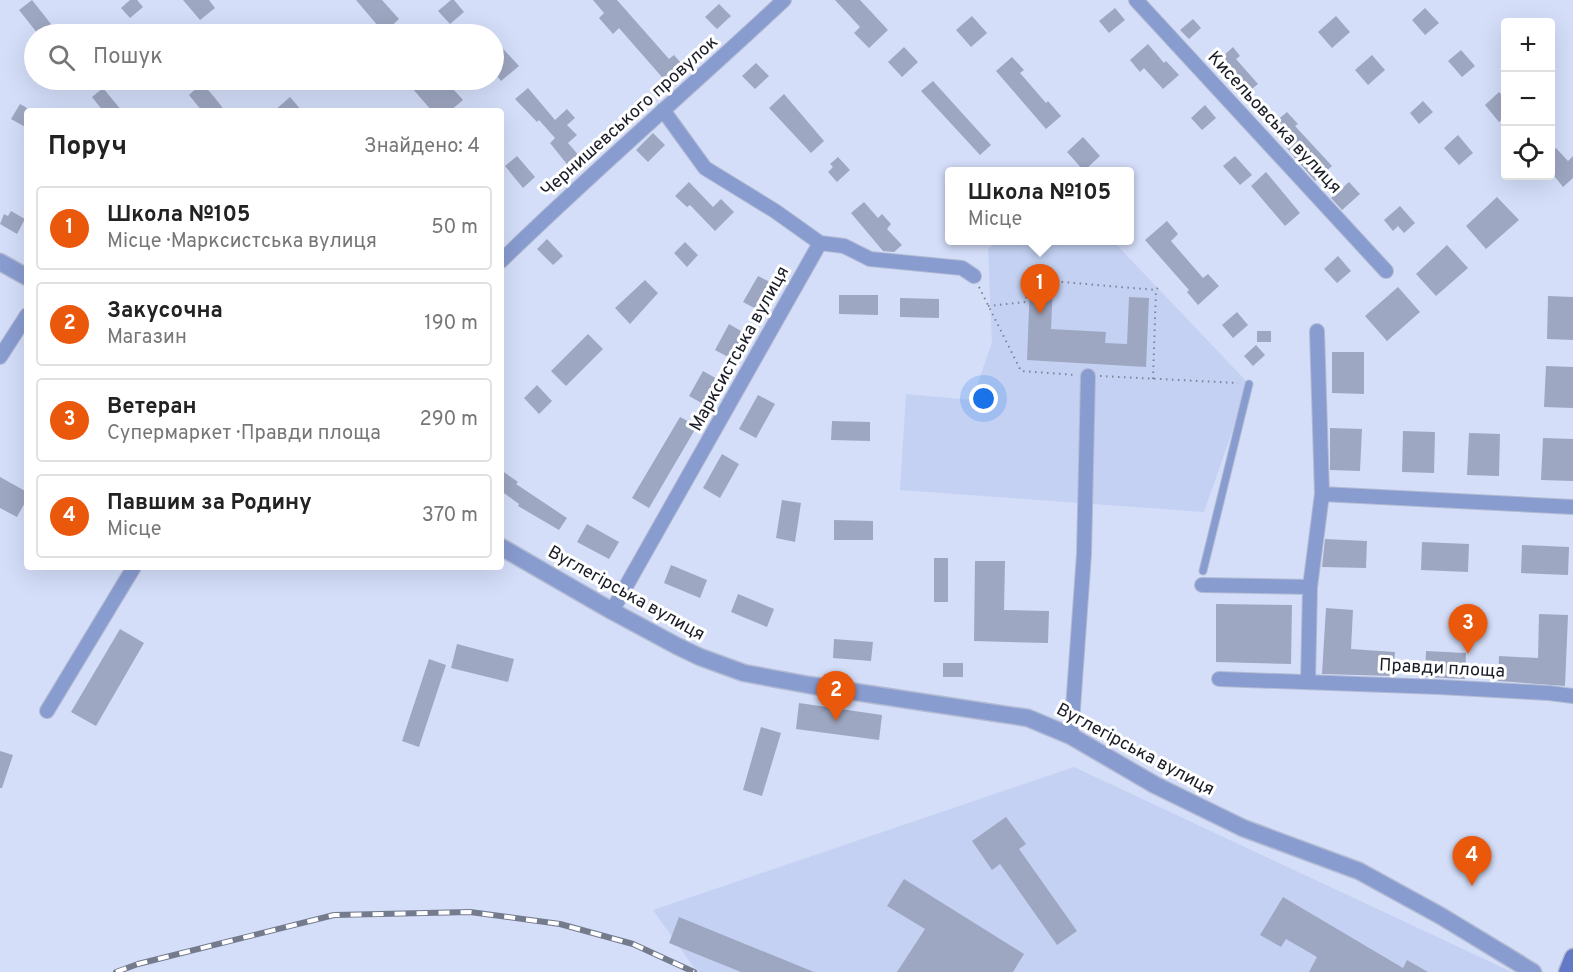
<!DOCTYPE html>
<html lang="uk">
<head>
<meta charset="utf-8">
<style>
	:root { --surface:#fff; --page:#f2f2f2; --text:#222; --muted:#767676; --line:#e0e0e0; --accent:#ea580c }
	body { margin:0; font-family:Overpass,sans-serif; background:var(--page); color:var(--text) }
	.controls { position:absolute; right:18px; top:18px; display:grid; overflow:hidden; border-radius:6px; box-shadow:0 6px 24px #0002 }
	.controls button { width:54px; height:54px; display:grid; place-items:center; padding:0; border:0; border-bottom:2px solid var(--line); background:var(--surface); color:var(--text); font:30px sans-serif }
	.you { position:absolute; left:984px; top:399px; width:21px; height:21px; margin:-15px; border:4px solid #fff; border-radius:50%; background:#1a73e8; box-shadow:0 0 0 9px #1a73e833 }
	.badge { display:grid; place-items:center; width:39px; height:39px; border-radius:50%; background:var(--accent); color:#fff; font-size:20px; font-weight:700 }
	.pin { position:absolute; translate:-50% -50px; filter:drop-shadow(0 2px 3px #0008) }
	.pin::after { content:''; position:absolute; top:32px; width:21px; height:18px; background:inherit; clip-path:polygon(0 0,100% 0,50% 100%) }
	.popup { position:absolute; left:945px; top:167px; width:189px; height:78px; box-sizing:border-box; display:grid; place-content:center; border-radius:6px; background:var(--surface); filter:drop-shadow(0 2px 4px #0005); font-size:20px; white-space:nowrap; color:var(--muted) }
	.popup b { font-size:22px; color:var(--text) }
	.popup::after { content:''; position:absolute; left:50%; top:100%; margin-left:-12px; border:12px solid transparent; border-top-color:var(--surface) }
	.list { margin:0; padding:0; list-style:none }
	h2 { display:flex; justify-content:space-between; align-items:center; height:78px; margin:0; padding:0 24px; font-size:26px }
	h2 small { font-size:20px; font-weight:400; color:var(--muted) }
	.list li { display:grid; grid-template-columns:39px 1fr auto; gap:18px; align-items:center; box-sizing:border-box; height:84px; margin:0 12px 12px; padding:0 12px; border:2px solid var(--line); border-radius:6px }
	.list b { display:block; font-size:22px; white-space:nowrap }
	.list p { margin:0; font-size:20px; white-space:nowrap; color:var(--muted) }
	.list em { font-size:20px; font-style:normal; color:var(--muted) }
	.icon { flex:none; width:33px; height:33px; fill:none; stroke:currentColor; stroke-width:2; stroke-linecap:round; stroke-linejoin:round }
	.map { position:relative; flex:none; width:1573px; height:972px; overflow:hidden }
	.search { position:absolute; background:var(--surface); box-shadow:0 6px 24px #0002; left:24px; top:24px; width:480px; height:66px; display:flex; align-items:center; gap:15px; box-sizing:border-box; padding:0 21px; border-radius:33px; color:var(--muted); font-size:22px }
	.panel { position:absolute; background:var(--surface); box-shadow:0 6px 24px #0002; left:24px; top:108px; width:480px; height:462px; border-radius:6px }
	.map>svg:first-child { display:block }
	.built { fill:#c4d1f3 }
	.building { fill:#9ea7c1 }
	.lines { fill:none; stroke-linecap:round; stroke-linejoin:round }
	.service-casing { stroke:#b3bbd3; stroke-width:9 }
	.minor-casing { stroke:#b3bbd3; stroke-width:16 }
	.tertiary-casing { stroke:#b3bbd3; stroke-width:19 }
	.secondary-casing { stroke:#b3bbd3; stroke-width:19 }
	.path { stroke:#7d8396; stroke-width:2; stroke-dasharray:1.5 4.5; stroke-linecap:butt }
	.service { stroke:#899cd0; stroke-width:7 }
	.minor { stroke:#899cd0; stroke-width:14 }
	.tertiary { stroke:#899cd0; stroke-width:16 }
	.secondary { stroke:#6179c6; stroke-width:16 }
	.rail-casing { stroke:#747b8d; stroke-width:6 }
	.rail { stroke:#fff; stroke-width:4; stroke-dasharray:11; stroke-linecap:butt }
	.labels { text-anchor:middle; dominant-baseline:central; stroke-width:6; stroke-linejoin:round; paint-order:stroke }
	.street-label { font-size:18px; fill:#1a1d27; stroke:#fff }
</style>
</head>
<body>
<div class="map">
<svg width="1573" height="972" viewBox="0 0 1573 972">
	<rect width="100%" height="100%" fill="#d4def9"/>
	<path class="built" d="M 997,241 L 1113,241 L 1249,384 L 1204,512 L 900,490 L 906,394 L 972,400 L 992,342 L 988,249 Z
		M 1074,767 L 1512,972 L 697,972 L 653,910 Z"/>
	<path class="building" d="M 32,0 L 51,24 L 38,34 L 19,10 Z
		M 130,0 L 137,0 L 143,7 L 130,18 L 121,8 Z
		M 183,0 L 209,0 L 215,8 L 200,20 Z
		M 356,0 L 382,0 L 399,19 L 384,33 Z
		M 451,0 L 454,0 L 464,12 L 450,24 L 438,11 Z
		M 593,0 L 617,0 L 669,59 L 674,55 L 686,69 L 668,84 L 619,28 L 613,34 L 599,18 L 604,13 Z
		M 835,0 L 860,0 L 888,30 L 869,48 L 854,33 L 860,27 Z
		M 719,4 L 731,16 L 717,29 L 705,17 Z
		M 1115,8 L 1125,20 L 1109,33 L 1099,21 Z
		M 1425,8 L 1439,23 L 1425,35 L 1412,20 Z
		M 972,16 L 987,33 L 971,47 L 956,30 Z
		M 1336,16 L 1350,32 L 1332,48 L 1318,32 Z
		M 1193,19 L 1201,28 L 1189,39 L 1180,30 Z
		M 494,39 L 519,66 L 501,81 L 494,72 Z
		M 1148,44 L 1164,63 L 1166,61 L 1179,75 L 1163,89 L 1144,68 L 1140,72 L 1130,60 Z
		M 904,47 L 918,62 L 902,77 L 888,62 Z
		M 1233,47 L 1240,56 L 1236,59 L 1258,84 L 1243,96 L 1217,67 L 1221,64 L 1218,61 Z
		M 1461,50 L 1475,66 L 1462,77 L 1448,61 Z
		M 1372,55 L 1385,70 L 1368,85 L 1355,70 Z
		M 1012,57 L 1024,70 L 1020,73 L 1046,103 L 1048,101 L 1061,116 L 1046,129 L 996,71 Z
		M 756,63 L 769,76 L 755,89 L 742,76 Z
		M 405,80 L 445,80 L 463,100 L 450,111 L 432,111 Z
		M 933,81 L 991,145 L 980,155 L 921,91 Z
		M 202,83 L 215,98 L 225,111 L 202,111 L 189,95 Z
		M 103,88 L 122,111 L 103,111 L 92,97 Z
		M 528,88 L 555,120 L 567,109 L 575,118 L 567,125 L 577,135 L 568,143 L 581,158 L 570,168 L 550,143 L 555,138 L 539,120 L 537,122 L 515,99 Z
		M 1499,92 L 1506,99 L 1506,116 L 1499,122 L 1485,105 Z
		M 784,94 L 824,141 L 811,153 L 769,108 Z
		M 290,97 L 302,111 L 274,111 Z
		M 1423,101 L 1433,112 L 1419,124 L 1410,113 Z
		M 20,104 L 27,108 L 27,128 L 11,119 Z
		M 1205,105 L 1216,118 L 1202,130 L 1191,118 Z
		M 1287,112 L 1298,124 L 1295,126 L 1332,166 L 1315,181 L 1269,127 Z
		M 653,133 L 665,145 L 648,162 L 636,150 Z
		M 1458,135 L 1473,153 L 1459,165 L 1444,148 Z
		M 1083,137 L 1100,156 L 1084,171 L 1067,152 Z
		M 1556,148 L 1568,161 L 1573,156 L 1573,178 L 1563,187 L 1551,172 L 1551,153 Z
		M 517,156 L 535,177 L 523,188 L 505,166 Z
		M 1235,156 L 1252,175 L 1240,185 L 1223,166 Z
		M 838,157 L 850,170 L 837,182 L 828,172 L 833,167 L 830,164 Z
		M 1266,172 L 1300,213 L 1285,226 L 1251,186 Z
		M 689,182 L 713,207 L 721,199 L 734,212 L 715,231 L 690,205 L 687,207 L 675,196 Z
		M 1349,182 L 1360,194 L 1342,210 L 1331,198 Z
		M 1497,197 L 1519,220 L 1486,249 L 1466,226 Z
		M 864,202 L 878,218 L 882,214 L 891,224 L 887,229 L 902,245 L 894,252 L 883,251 L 851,213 Z
		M 1400,206 L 1415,223 L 1404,233 L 1398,226 L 1393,231 L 1384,220 Z
		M 11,211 L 25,219 L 17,234 L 0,224 L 4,214 L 8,216 Z
		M 1167,221 L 1178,234 L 1171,241 L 1203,278 L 1208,274 L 1219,286 L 1198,305 L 1187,292 L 1189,290 L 1145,240 Z
		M 547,239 L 563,256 L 553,265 L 537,249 Z
		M 685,242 L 698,255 L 687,267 L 674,253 Z
		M 1447,245 L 1468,268 L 1436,296 L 1416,274 Z
		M 1338,256 L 1351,271 L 1337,283 L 1324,269 Z
		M 758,276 L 774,284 L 760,311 L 743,302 Z
		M 645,280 L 658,293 L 630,324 L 615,308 Z
		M 1030,284 L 1053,285 L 1051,329 L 1106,332 L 1105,343 L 1127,344 L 1129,297 L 1149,298 L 1146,367 L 1027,360 Z
		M 1398,287 L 1420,312 L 1387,341 L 1365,316 Z
		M 839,295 L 878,295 L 878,315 L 839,314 Z
		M 1548,296 L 1573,297 L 1573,340 L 1547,339 Z
		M 900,298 L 939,299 L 939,318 L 900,317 Z
		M 1237,312 L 1248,325 L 1233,338 L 1222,325 Z
		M 729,324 L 746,334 L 732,359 L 715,350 Z
		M 1257,331 L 1271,331 L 1271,342 L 1257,342 Z
		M 588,334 L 603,349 L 566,386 L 551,371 Z
		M 1256,345 L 1265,355 L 1253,366 L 1244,356 Z
		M 1332,352 L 1364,352 L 1364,394 L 1332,393 Z
		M 1546,366 L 1573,367 L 1573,408 L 1544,407 Z
		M 703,371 L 721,381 L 707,406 L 689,396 Z
		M 537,385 L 552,401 L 539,414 L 524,398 Z
		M 758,395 L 775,404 L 756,438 L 739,429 Z
		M 680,417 L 697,426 L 649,508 L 632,498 Z
		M 832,421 L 870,422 L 870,441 L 831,440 Z
		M 1330,428 L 1362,429 L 1360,471 L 1330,470 Z
		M 1403,431 L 1435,432 L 1434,473 L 1402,472 Z
		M 1469,433 L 1500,434 L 1499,476 L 1467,475 Z
		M 1543,438 L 1573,439 L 1573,481 L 1541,480 Z
		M 722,454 L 739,464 L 720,498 L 703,488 Z
		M 501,470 L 518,482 L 516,484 L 567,518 L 559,530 L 518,506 L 519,504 L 501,491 Z
		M 0,477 L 27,492 L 27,499 L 17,517 L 0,508 Z
		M 782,500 L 801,503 L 795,542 L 776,538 Z
		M 834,520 L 873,521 L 873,540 L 834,540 Z
		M 587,524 L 619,542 L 609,559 L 577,542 Z
		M 1325,539 L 1367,541 L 1366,568 L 1322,567 Z
		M 1422,542 L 1469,544 L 1468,572 L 1421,570 Z
		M 1522,545 L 1569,547 L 1568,575 L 1521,573 Z
		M 934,558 L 948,558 L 948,602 L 934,602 Z
		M 975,561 L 1005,561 L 1004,610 L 1049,611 L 1048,643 L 974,641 Z
		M 671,565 L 707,580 L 700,598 L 664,583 Z
		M 738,594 L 774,609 L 767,627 L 731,612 Z
		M 1216,604 L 1292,605 L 1291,664 L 1216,662 Z
		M 1326,608 L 1353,610 L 1351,649 L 1395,652 L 1393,676 L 1322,674 Z
		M 1539,614 L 1568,615 L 1565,686 L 1498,681 L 1499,656 L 1538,658 Z
		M 120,629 L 144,643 L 96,726 L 71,712 Z
		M 834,639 L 873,642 L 871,661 L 833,658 Z
		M 457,644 L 514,659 L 508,682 L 451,668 Z
		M 1426,651 L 1466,653 L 1465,679 L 1425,677 Z
		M 429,659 L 446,665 L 419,747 L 402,741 Z
		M 943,663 L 963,663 L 963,677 L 943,677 Z
		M 799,703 L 882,715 L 879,740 L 796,729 Z
		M 761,727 L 781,733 L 762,796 L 743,790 Z
		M 0,751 L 13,755 L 2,788 L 0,788 Z
		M 1006,817 L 1026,844 L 1019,849 L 1077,931 L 1057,945 L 1000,864 L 992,870 L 972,841 Z
		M 904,879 L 1024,954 L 1013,972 L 897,972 L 925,929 L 887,906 Z
		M 1283,897 L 1403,968 L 1407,960 L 1428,972 L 1309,972 L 1317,957 L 1286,939 L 1281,947 L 1260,935 Z
		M 679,917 L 814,972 L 741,972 L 669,943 Z"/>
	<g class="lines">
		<g class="service-casing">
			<path id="service" d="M 1203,571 L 1249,384"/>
		</g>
		<g class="minor-casing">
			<path id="minor" d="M 1136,0 L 1386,271
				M 663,110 L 705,168 L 775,211 L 820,243
				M 820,243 L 844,246 L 870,259 L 962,268 L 974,276
				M 501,261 C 593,171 690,88 784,0
				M 0,357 L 27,315
				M 1322,494 L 1573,507
				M 1202,585 L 1310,587
				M 612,611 L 820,243
				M 1219,679 L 1439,687 L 1549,693 L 1573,696
				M 1308,682 L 1310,587 L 1322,494 L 1317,331
				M 47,711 L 134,567
				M 1071,736 L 1084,554 L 1088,376"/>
		</g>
		<g class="tertiary-casing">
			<path id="tertiary" d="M 0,262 L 27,277
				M 501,547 L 612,611 L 677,646 L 700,657 L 744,673 L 809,685 L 1028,718 L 1071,736 L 1155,785 L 1243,828 L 1359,871 L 1441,916 L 1533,972"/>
		</g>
		<g class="secondary-casing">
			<path id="secondary" d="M 1567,972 L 1573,957"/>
		</g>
		<path class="path" d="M 979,287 L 1021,371 L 1076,375
			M 988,306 L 1026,302 L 1027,279 L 1156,290 L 1160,285
			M 1100,376 L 1238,383
			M 1153,379 L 1156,290"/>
		<use href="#service" class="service"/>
		<use href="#minor" class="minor"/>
		<use href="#tertiary" class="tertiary"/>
		<use href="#secondary" class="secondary"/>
		<g class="rail-casing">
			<path id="rail" d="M 116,972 L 138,964 L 334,915 L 470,912 L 560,924 L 633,944 L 694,972"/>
		</g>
		<use href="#rail" class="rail"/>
	</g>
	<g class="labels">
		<g class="street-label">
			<text transform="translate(630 117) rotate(-42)">Чернишевського провулок</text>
			<text transform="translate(1274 123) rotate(47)">Кисельовська вулиця</text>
			<text transform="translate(740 349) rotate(-61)">Марксистська вулиця</text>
			<text transform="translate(626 594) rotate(29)">Вуглегірська вулиця</text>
			<text transform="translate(1442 669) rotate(3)">Правди площа</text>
			<text transform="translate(1135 750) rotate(28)">Вуглегірська вулиця</text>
		</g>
	</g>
</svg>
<div class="controls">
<button>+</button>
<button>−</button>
<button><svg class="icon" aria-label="locate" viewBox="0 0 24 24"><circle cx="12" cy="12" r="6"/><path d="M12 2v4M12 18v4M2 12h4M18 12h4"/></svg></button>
</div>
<div class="you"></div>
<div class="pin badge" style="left:1040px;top:314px">1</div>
<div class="popup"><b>Школа №105</b>Місце</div>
<div class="pin badge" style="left:836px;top:721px">2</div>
<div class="pin badge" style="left:1468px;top:654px">3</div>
<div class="pin badge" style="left:1472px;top:886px">4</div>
<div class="search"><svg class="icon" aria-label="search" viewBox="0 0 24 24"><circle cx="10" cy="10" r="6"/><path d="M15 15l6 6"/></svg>Пошук</div>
<section class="panel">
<h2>Поруч<small>Знайдено: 4</small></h2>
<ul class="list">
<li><span class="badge">1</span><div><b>Школа №105</b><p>Місце · Марксистська вулиця</p></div><em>50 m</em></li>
<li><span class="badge">2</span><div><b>Закусочна</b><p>Магазин</p></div><em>190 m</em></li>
<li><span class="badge">3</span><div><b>Ветеран</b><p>Супермаркет · Правди площа</p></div><em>290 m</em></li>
<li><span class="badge">4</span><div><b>Павшим за Родину</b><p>Місце</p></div><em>370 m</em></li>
</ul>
</section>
</div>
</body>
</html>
